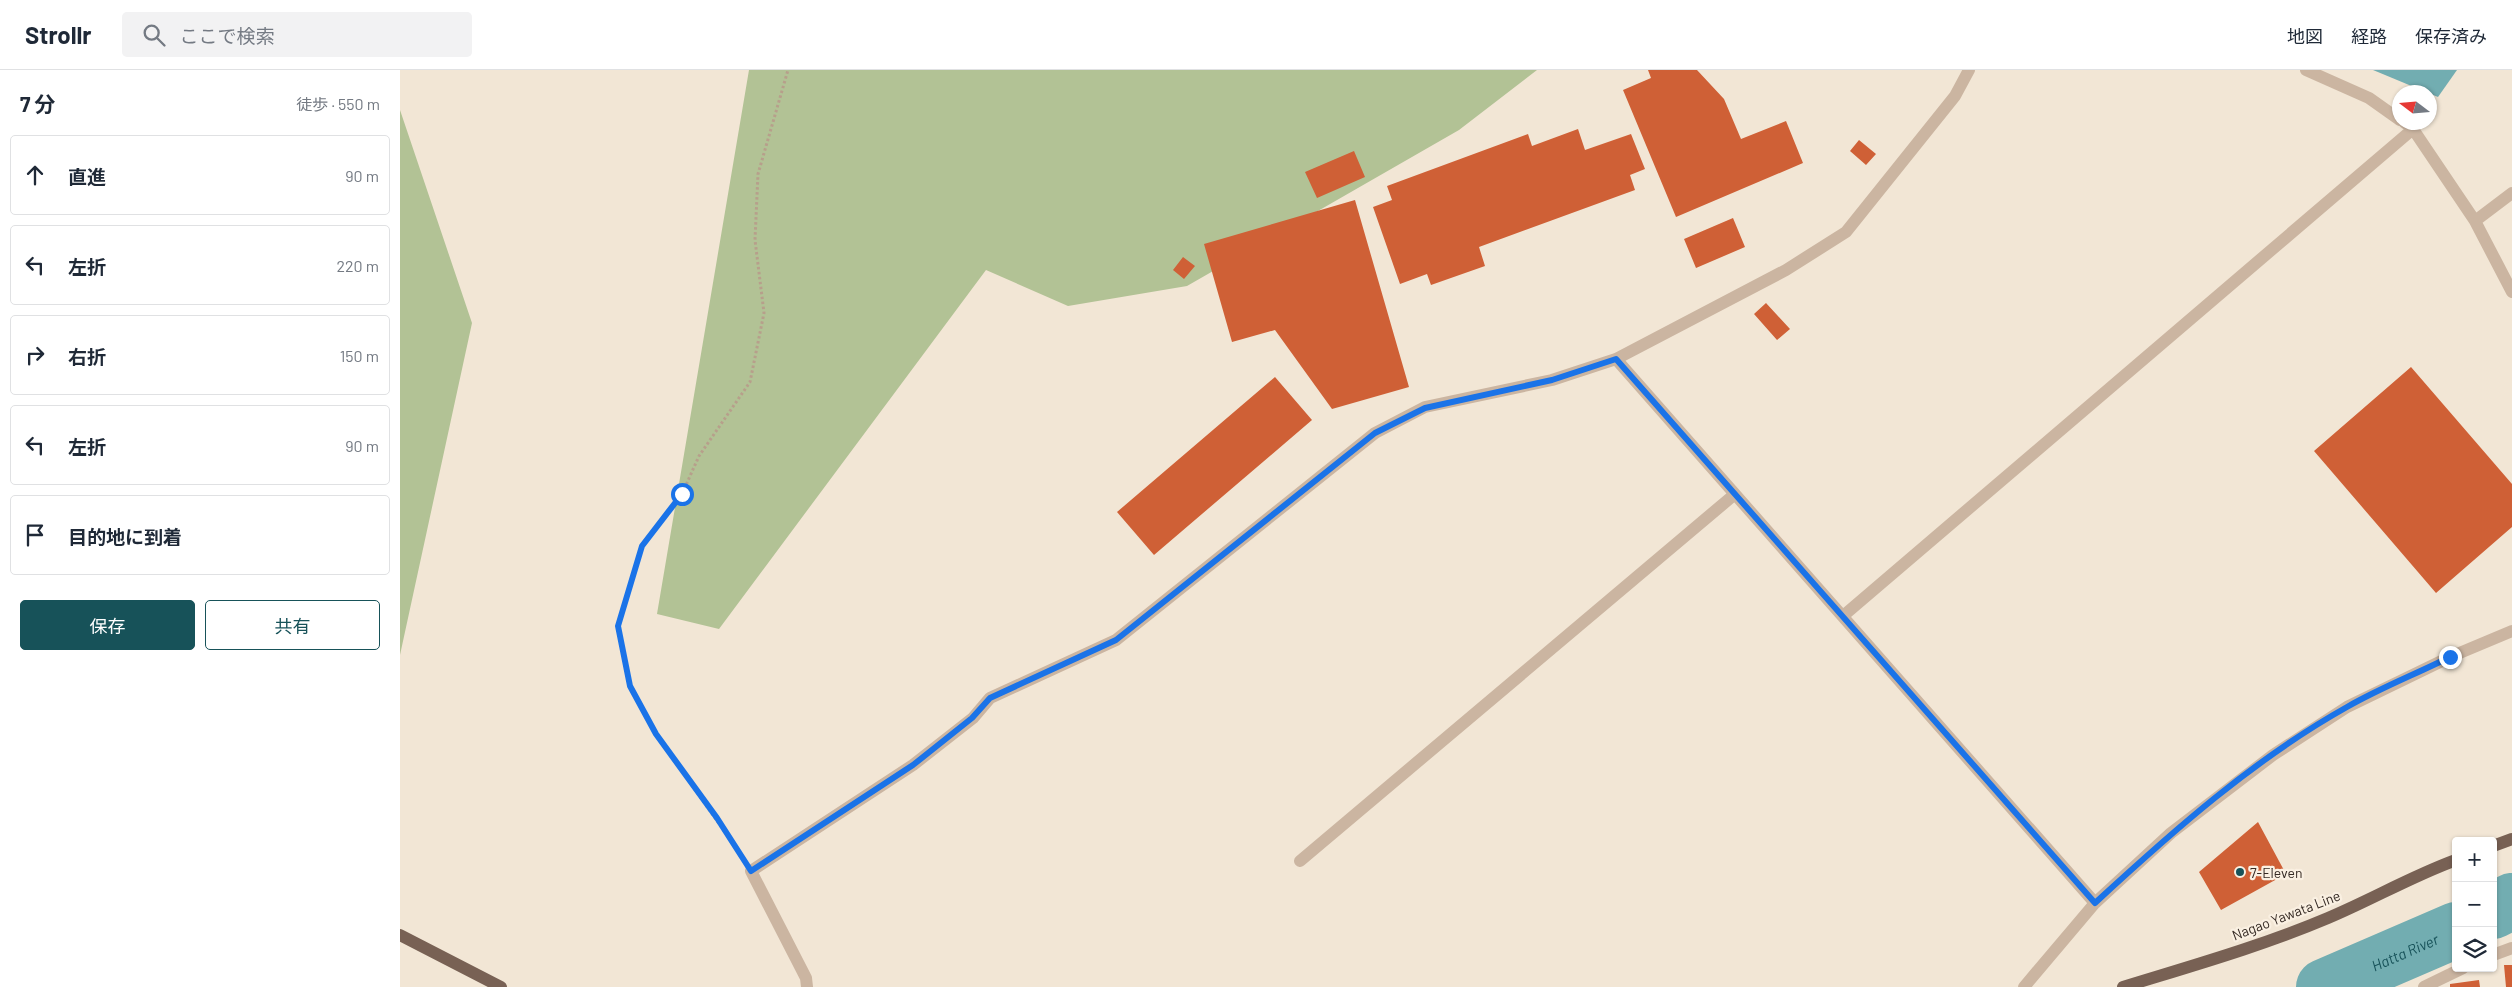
<!DOCTYPE html>
<html lang="ja">
<head>
<meta charset="utf-8">
<style>
	:root { --surface:#fff; --page:#f2f2f3; --text:#1f2937; --muted:#747a83; --line:#e0e1e3; --accent:#175259 }
	body { margin:0; font-family:Barlow,"Noto Sans JP",sans-serif; background:var(--page); color:var(--text) }
	.controls { position:absolute; right:15px; bottom:15px; display:grid; overflow:hidden; border-radius:5px; box-shadow:0 1px 4px #0004 }
	.controls button { width:45px; height:45px; display:grid; place-items:center; padding:0; border:0; border-bottom:1px solid var(--line); background:var(--surface); color:var(--text); font:25px sans-serif }
	.compass { position:absolute; left:1992px; top:15px; width:45px; height:45px; border-radius:50%; background:var(--surface); box-shadow:0 1px 4px #0004; rotate:286deg }
	.stop { position:absolute; width:15px; height:15px; margin:-11px; border:4px solid #1a73e8; border-radius:50%; background:#fff }
	.stop.end { background:#1a73e8; border-color:#fff; box-shadow:0 1px 5px #0008 }
	.list { margin:0; padding:0; list-style:none }
	h2 { display:flex; justify-content:space-between; align-items:center; height:65px; margin:0; padding:0 20px; font-size:21px }
	h2 small { font-size:16px; font-weight:400; color:var(--muted) }
	.list li { display:grid; grid-template-columns:32px 1fr auto; gap:15px; align-items:center; box-sizing:border-box; height:80px; margin:0 10px 10px; padding:0 10px; border:1px solid var(--line); border-radius:5px }
	.list b { display:block; font-size:19px; white-space:nowrap }
	.list em { font-size:16px; font-style:normal; color:var(--muted) }
	.actions { display:flex; gap:10px; padding:15px 20px }
	.actions a { flex:1; padding:11px 0; border:1px solid var(--accent); border-radius:5px; text-align:center; font-size:18px; color:var(--accent) }
	.actions .main { background:var(--accent); color:#fff }
	.icon { flex:none; width:28px; height:28px; fill:none; stroke:currentColor; stroke-width:2; stroke-linecap:round; stroke-linejoin:round }
	.map { position:relative; flex:none; width:2112px; height:917px; overflow:hidden }
	header { display:flex; align-items:center; gap:30px; box-sizing:border-box; height:70px; padding:0 25px; background:var(--surface); border-bottom:1px solid var(--line) }
	header strong { font-size:24px }
	nav { display:flex; gap:28px; margin-inline-start:auto; font-size:18px }
	.search { width:350px; height:45px; background:var(--page); display:flex; align-items:center; gap:12px; box-sizing:border-box; padding:0 18px; border-radius:5px; color:var(--muted); font-size:19px }
	main { display:flex }
	aside { flex:1; background:var(--surface) }
	.map>svg:first-child { display:block }
	.green { fill:#b2c295 }
	.water { fill:#72adb1 }
	.lines { fill:none; stroke-linecap:round; stroke-linejoin:round }
	.river { stroke:#72adb1; stroke-width:56 }
	.building { fill:#cf6036 }
	.path { stroke:#b79f8b; stroke-width:3; stroke-dasharray:2.5 2.5; stroke-linecap:butt }
	.minor { stroke:#cbb5a1; stroke-width:12 }
	.major { stroke:#786154; stroke-width:12 }
	.route { stroke:#1a73e8; stroke-width:6 }
	.poi-dot { fill:#175259; stroke:#faf0e2; stroke-width:2 }
	.labels { text-anchor:middle; dominant-baseline:central; stroke-width:4.5; stroke-linejoin:round; paint-order:stroke }
	.poi-label { font-size:14px; fill:#352a24; stroke:#faf0e2; text-anchor:start }
	.street-label { font-size:14px; fill:#352a24; stroke:#faf0e2 }
	.water-label { font-size:15px; font-style:italic; fill:#175259; stroke:#faf0e2 }
</style>
</head>
<body>
<header>
<strong>Strollr</strong>
<div class="search"><svg class="icon" aria-label="search" viewBox="0 0 24 24"><circle cx="10" cy="10" r="6"/><path d="M15 15l6 6"/></svg>ここで検索</div>
<nav><a>地図</a><a>経路</a><a>保存済み</a></nav>
</header>
<main>
<aside>
<h2>7 分<small>徒歩 · 550 m</small></h2>
<ul class="list">
<li><svg class="icon" aria-label="ahead" viewBox="0 0 24 24"><path d="M12 20V5M6 11l6-6 6 6"/></svg><div><b>直進</b></div><em>90 m</em></li>
<li><svg class="icon" aria-label="left" viewBox="0 0 24 24"><path d="M17 20v-9H6M10 6l-5 5 5 5"/></svg><div><b>左折</b></div><em>220 m</em></li>
<li><svg class="icon" aria-label="right" viewBox="0 0 24 24"><path d="M7 20v-9h11M14 6l5 5-5 5"/></svg><div><b>右折</b></div><em>150 m</em></li>
<li><svg class="icon" aria-label="left" viewBox="0 0 24 24"><path d="M17 20v-9H6M10 6l-5 5 5 5"/></svg><div><b>左折</b></div><em>90 m</em></li>
<li><svg class="icon" aria-label="arrive" viewBox="0 0 24 24"><path d="M6 21V4h12l-3 4 3 4H6"/></svg><div><b>目的地に到着</b></div></li>
</ul>
<div class="actions"><a class="main">保存</a><a>共有</a></div>
</aside>
<div class="map">
<svg width="2112" height="917" viewBox="0 0 2112 917">
	<rect width="100%" height="100%" fill="#f2e6d5"/>
	<path class="green" d="M 349,0 L 1137,0 L 1059,60 L 787,216 L 668,236 L 586,200 L 319,559 L 257,544 Z
		M 0,40 L 72,253 L 0,585 Z"/>
	<path class="water" d="M 1973,0 L 2057,0 L 2038,27 Z"/>
	<g class="lines">
		<g class="river">
			<path d="M 2093,841 L 2112,831"/>
			<path id="s1" d="M 1924,917 L 2056,860"/>
		</g>
	</g>
	<path class="building" d="M 1248,0 L 1297,0 L 1324,29 L 1341,69 L 1386,51 L 1403,93 L 1276,147 L 1223,20 L 1251,8 Z
		M 1178,59 L 1185,80 L 1231,64 L 1245,99 L 1230,105 L 1235,120 L 1079,177 L 1085,196 L 1031,215 L 1027,204 L 1000,214 L 973,137 L 992,130 L 987,116 L 1128,64 L 1132,76 Z
		M 1459,70 L 1476,84 L 1466,95 L 1450,81 Z
		M 954,81 L 965,107 L 917,128 L 905,102 Z
		M 955,130 L 1009,317 L 932,339 L 875,260 L 832,272 L 804,174 Z
		M 1333,148 L 1345,177 L 1296,198 L 1284,169 Z
		M 783,187 L 795,196 L 784,209 L 773,200 Z
		M 1366,233 L 1390,259 L 1377,270 L 1354,244 Z
		M 2011,297 L 2112,414 L 2112,457 L 2036,523 L 1914,381 Z
		M 875,307 L 912,350 L 754,485 L 717,442 Z
		M 1858,752 L 1886,804 L 1821,840 L 1799,802 Z
		M 2104,895 L 2112,895 L 2112,917 L 2106,917 Z
		M 2079,910 L 2080,917 L 2050,917 L 2050,914 Z"/>
	<g class="lines">
		<path class="path" d="M 339,782 L 256,664 L 230,616 L 218,556 L 242,476 L 282,424 L 299,386 L 350,312 L 364,243 L 355,170 L 358,104 L 388,0"/>
		<path class="minor" d="M 1906,0 L 1969,28 L 2000,50
			M 2004,52 L 2013,59 L 2075,151 L 2112,222
			M 2075,151 L 2112,123
			M 1216,289 L 1695,833
			M 1443,546 L 2013,59
			M 900,791 L 1335,424
			M 2093,885 L 2112,878
			M 407,917 L 406,908 L 351,801 L 513,695 L 573,648 L 590,628 L 716,570 L 975,363 L 1025,337 L 1152,310 L 1216,289 L 1386,200 L 1446,162 L 1555,26 L 1569,0
			M 1624,917 L 1695,833 L 1771,763 L 1873,685 L 1947,637 L 2050,587 L 2112,561
			M 2024,917 L 2063,898"/>
		<path class="major" d="M 2093,776 L 2112,769
			M 0,865 L 101,917
			M 1723,917 C 1791,896 1862,876 1928,848 C 1971,830 2012,806 2056,790"/>
	</g>
	<g class="lines">
		<path class="route" d="M 282,424 L 242,476 L 218,556 L 230,616 L 256,664 L 317,748 L 351,801 L 513,695 L 572,648 L 590,628 L 716,570 L 975,363 L 1025,338 L 1152,310 L 1216,289 L 1695,833 C 1773,761 1854,689 1947,637 C 1980,618 2016,604 2050,587"/>
	</g>
	<circle class="poi-dot" cx="1840" cy="802" r="5"/>
	<g class="labels">
		<g class="poi-label">
			<text x="1850" y="802">7-Eleven</text>
		</g>
		<g class="street-label">
			<text transform="translate(1886 845) rotate(-21)">Nagao Yawata Line</text>
		</g>
		<g class="water-label">
			<text stroke="none"><textPath href="#s1" startOffset="88">Hatta River</textPath></text>
		</g>
	</g>
</svg>
<div class="controls">
<button>+</button>
<button>−</button>
<button><svg class="icon" aria-label="layers" viewBox="0 0 24 24"><path d="M12 4l9 5-9 5-9-5zM3 14l9 5 9-5"/></svg></button>
</div>
<svg class="compass" viewBox="-18 -18 36 36"><path d="M0-13l5 13h-10z" fill="#e53935"/><path d="M0 13l5-13h-10z" fill="#747a83"/></svg>
<div class="stop" style="left:282px;top:424px"></div>
<div class="stop end" style="left:2050px;top:587px"></div>
</div>
</main>
</body>
</html>
